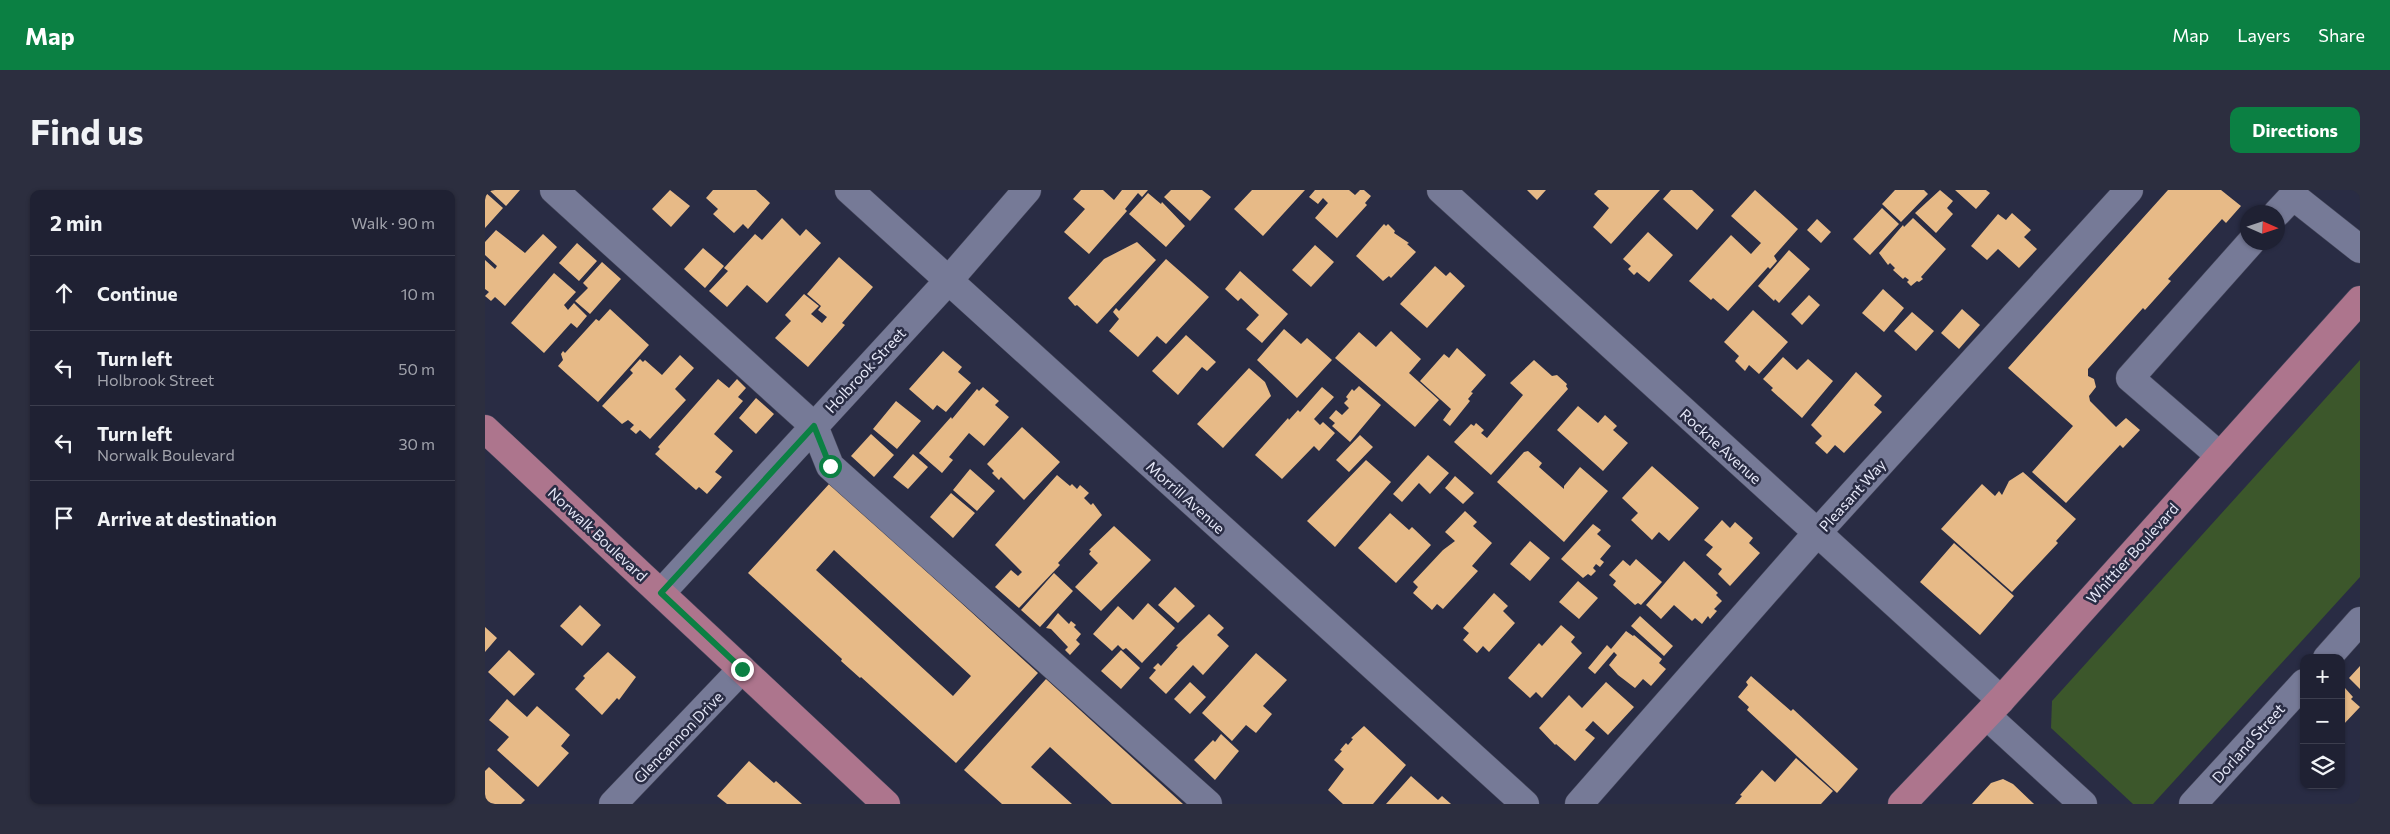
<!DOCTYPE html>
<html lang="en">
<head>
<meta charset="utf-8">
<style>
	:root { --surface:#1f2133; --page:#2c2e3f; --text:#f1f3f6; --muted:#a1a3ac; --line:#3c3e4e; --accent:#0b8043 }
	body { margin:0; font-family:Commissioner,sans-serif; background:var(--page); color:var(--text) }
	.controls { position:absolute; right:15px; bottom:15px; display:grid; overflow:hidden; border-radius:10px; box-shadow:0 1px 4px #0004 }
	.controls button { width:45px; height:45px; display:grid; place-items:center; padding:0; border:0; border-bottom:1px solid var(--line); background:var(--surface); color:var(--text); font:25px sans-serif }
	.compass { position:absolute; left:1755px; top:15px; width:45px; height:45px; border-radius:50%; background:var(--surface); box-shadow:0 1px 4px #0004; rotate:93deg }
	.stop { position:absolute; width:15px; height:15px; margin:-11px; border:4px solid #0b8043; border-radius:50%; background:#fff }
	.stop.end { background:#0b8043; border-color:#fff; box-shadow:0 1px 5px #0008 }
	.list { margin:0; padding:0; list-style:none }
	h2 { display:flex; justify-content:space-between; align-items:center; height:65px; margin:0; padding:0 20px; font-size:21px }
	h2 small { font-size:16px; font-weight:400; color:var(--muted) }
	.list li { display:grid; grid-template-columns:32px 1fr auto; gap:15px; align-items:center; box-sizing:border-box; height:75px; padding:0 20px; border-top:1px solid var(--line) }
	.list b { display:block; font-size:19px; white-space:nowrap }
	.list p { margin:0; font-size:16px; white-space:nowrap; color:var(--muted) }
	.list em { font-size:16px; font-style:normal; color:var(--muted) }
	.icon { flex:none; width:28px; height:28px; fill:none; stroke:currentColor; stroke-width:2; stroke-linecap:round; stroke-linejoin:round }
	.map { position:relative; flex:none; width:1875px; height:614px; overflow:hidden; border-radius:10px }
	header { display:flex; align-items:center; gap:30px; box-sizing:border-box; height:70px; padding:0 25px; background:var(--accent); color:#fff }
	header strong { font-size:24px }
	nav { display:flex; gap:28px; margin-inline-start:auto; font-size:18px }
	.intro { display:flex; align-items:center; justify-content:space-between; box-sizing:border-box; height:120px; padding:0 30px }
	h1 { margin:0; font-size:35px }
	.button { padding:12px 22px; border-radius:10px; background:var(--accent); color:#fff; font-size:18px; font-weight:700 }
	main { display:flex; gap:30px; padding:0 30px }
	aside { flex:1; background:var(--surface); border-radius:10px; box-shadow:0 1px 4px #0004 }
	.map>svg:first-child { display:block }
	.green { fill:#3c572b }
	.building { fill:#e7ba87; fill-rule:evenodd }
	.lines { fill:none; stroke-linecap:round; stroke-linejoin:round }
	.minor-casing { stroke:#45475b; stroke-width:29 }
	.major-casing { stroke:#45475b; stroke-width:29 }
	.minor { stroke:#767a97; stroke-width:28 }
	.major { stroke:#ad758d; stroke-width:28 }
	.route { stroke:#0b8043; stroke-width:6 }
	.labels { text-anchor:middle; dominant-baseline:central; stroke-width:5; stroke-linejoin:round; paint-order:stroke }
	.street-label { font-size:15px; fill:#e6e8f8; stroke:#292c44 }
</style>
</head>
<body>
<header>
<strong>Map</strong>
<nav><a>Map</a><a>Layers</a><a>Share</a></nav>
</header>
<div class="intro"><h1>Find us</h1><a class="button">Directions</a></div>
<main>
<aside>
<h2>2 min<small>Walk · 90 m</small></h2>
<ul class="list">
<li><svg class="icon" aria-label="ahead" viewBox="0 0 24 24"><path d="M12 20V5M6 11l6-6 6 6"/></svg><div><b>Continue</b></div><em>10 m</em></li>
<li><svg class="icon" aria-label="left" viewBox="0 0 24 24"><path d="M17 20v-9H6M10 6l-5 5 5 5"/></svg><div><b>Turn left</b><p>Holbrook Street</p></div><em>50 m</em></li>
<li><svg class="icon" aria-label="left" viewBox="0 0 24 24"><path d="M17 20v-9H6M10 6l-5 5 5 5"/></svg><div><b>Turn left</b><p>Norwalk Boulevard</p></div><em>30 m</em></li>
<li><svg class="icon" aria-label="arrive" viewBox="0 0 24 24"><path d="M6 21V4h12l-3 4 3 4H6"/></svg><div><b>Arrive at destination</b></div></li>
</ul>
</aside>
<div class="map">
<svg width="1875" height="614" viewBox="0 0 1875 614">
	<rect width="100%" height="100%" fill="#292c44"/>
	<path class="green" d="M 1875,170 L 1875,387 L 1668,614 L 1648,614 L 1566,538 L 1567,511 Z"/>
	<path class="building" d="M 4,0 L 35,0 L 21,16 Z
		M 185,0 L 205,16 L 186,37 L 167,19 Z
		M 228,0 L 271,0 L 285,13 L 263,39 L 258,34 L 249,43 L 228,24 L 233,19 L 221,8 Z
		M 596,0 L 618,0 L 629,10 L 637,0 L 663,0 L 657,7 L 653,3 L 640,19 L 642,21 L 604,64 L 579,42 L 600,19 L 588,9 Z
		M 686,0 L 717,0 L 726,7 L 705,31 L 679,7 Z
		M 767,0 L 820,0 L 778,46 L 749,19 Z
		M 830,0 L 864,0 L 870,5 L 875,0 L 879,0 L 886,6 L 880,13 L 882,15 L 852,48 L 830,28 L 843,13 L 838,8 L 833,14 L 824,7 Z
		M 1042,0 L 1061,0 L 1052,10 Z
		M 1113,0 L 1175,0 L 1126,54 L 1108,37 L 1124,18 L 1109,4 Z
		M 1186,0 L 1207,0 L 1229,20 L 1212,40 L 1178,9 Z
		M 1270,0 L 1313,39 L 1289,66 L 1292,71 L 1285,79 L 1283,77 L 1243,121 L 1228,108 L 1226,110 L 1204,91 L 1246,45 L 1266,64 L 1276,53 L 1246,26 Z
		M 1410,0 L 1439,0 L 1443,4 L 1416,32 L 1397,14 Z
		M 1455,0 L 1468,11 L 1462,18 L 1468,24 L 1451,43 L 1430,23 Z
		M 1470,0 L 1501,0 L 1505,3 L 1491,19 Z
		M 1683,0 L 1736,0 L 1756,16 L 1741,33 L 1737,29 L 1683,89 L 1686,91 L 1660,120 L 1658,118 L 1603,179 L 1603,186 L 1609,189 L 1611,197 L 1604,206 L 1605,211 L 1631,237 L 1641,228 L 1655,240 L 1638,258 L 1635,255 L 1581,313 L 1547,282 L 1588,236 L 1523,178 Z
		M 0,2 L 18,18 L 0,38 Z
		M 663,3 L 676,14 L 677,12 L 700,36 L 681,57 L 644,24 Z
		M 1397,18 L 1414,34 L 1385,65 L 1368,49 Z
		M 1527,23 L 1546,40 L 1539,47 L 1552,59 L 1534,78 L 1513,59 L 1502,70 L 1486,56 L 1513,24 L 1521,30 Z
		M 297,28 L 315,46 L 321,39 L 336,53 L 282,113 L 262,95 L 242,117 L 224,101 L 243,81 L 239,78 L 270,44 L 277,50 Z
		M 1428,28 L 1461,59 L 1436,87 L 1438,89 L 1434,92 L 1432,91 L 1426,96 L 1422,92 L 1424,90 L 1420,87 L 1418,89 L 1408,80 L 1410,78 L 1405,73 L 1403,75 L 1394,63 L 1418,35 L 1419,37 Z
		M 1332,29 L 1346,42 L 1336,53 L 1322,40 Z
		M 899,34 L 901,36 L 903,34 L 910,41 L 909,43 L 924,53 L 922,54 L 931,62 L 906,88 L 904,86 L 898,91 L 871,66 Z
		M 11,40 L 40,63 L 58,44 L 72,57 L 20,116 L 10,107 L 6,111 L 0,106 L 4,102 L 0,99 L 0,70 L 10,79 L 12,76 L 0,65 L 0,52 Z
		M 1163,42 L 1188,65 L 1164,92 L 1152,82 L 1149,85 L 1143,79 L 1146,76 L 1138,69 Z
		M 652,52 L 671,70 L 612,134 L 592,115 L 590,116 L 583,108 L 619,69 Z
		M 92,53 L 112,71 L 94,91 L 74,73 Z
		M 830,55 L 849,72 L 826,97 L 807,80 Z
		M 218,58 L 239,76 L 220,98 L 199,79 Z
		M 1304,60 L 1325,79 L 1294,113 L 1290,109 L 1289,111 L 1273,96 Z
		M 354,67 L 388,97 L 357,133 L 360,135 L 323,177 L 290,148 L 306,131 L 300,125 L 319,104 L 334,116 L 326,124 L 337,133 L 342,127 L 333,120 L 336,116 L 322,104 Z
		M 681,69 L 724,107 L 681,154 L 672,146 L 653,167 L 624,141 L 634,129 L 628,122 L 631,118 L 634,121 Z
		M 117,72 L 136,89 L 105,124 L 90,111 L 103,98 L 98,93 Z
		M 950,76 L 961,86 L 965,82 L 980,96 L 942,138 L 915,114 Z
		M 755,81 L 803,124 L 777,153 L 761,139 L 774,125 L 756,108 L 753,111 L 740,99 Z
		M 69,83 L 91,102 L 79,115 L 83,120 L 89,113 L 102,126 L 92,138 L 86,133 L 59,163 L 26,133 Z
		M 1398,99 L 1419,118 L 1399,142 L 1377,123 Z
		M 1324,105 L 1335,115 L 1317,135 L 1306,124 Z
		M 125,119 L 164,155 L 113,212 L 73,176 L 78,170 L 76,164 L 78,161 L 80,163 L 111,129 L 114,131 Z
		M 1477,119 L 1495,135 L 1474,159 L 1456,143 Z
		M 1268,120 L 1303,152 L 1274,184 L 1264,175 L 1260,181 L 1250,171 L 1254,166 L 1239,152 Z
		M 1427,122 L 1449,141 L 1431,161 L 1409,141 Z
		M 799,139 L 816,154 L 822,148 L 847,170 L 812,208 L 772,170 Z
		M 906,141 L 936,169 L 924,183 L 954,210 L 930,237 L 850,168 L 874,142 L 891,157 Z
		M 701,145 L 731,172 L 722,181 L 717,177 L 693,205 L 667,181 Z
		M 972,158 L 1001,185 L 986,202 L 988,203 L 983,209 L 985,211 L 965,236 L 958,230 L 966,219 L 935,191 L 959,164 L 964,168 Z
		M 458,161 L 477,177 L 473,182 L 486,193 L 461,222 L 452,215 L 448,220 L 424,199 Z
		M 195,165 L 209,178 L 190,199 L 201,210 L 165,249 L 155,240 L 151,244 L 145,239 L 149,235 L 143,230 L 137,234 L 117,216 L 148,183 L 145,180 L 155,169 L 158,172 L 160,170 L 177,185 Z
		M 1298,167 L 1312,180 L 1323,169 L 1348,191 L 1317,228 L 1286,200 L 1288,198 L 1278,189 Z
		M 1049,170 L 1067,186 L 1072,185 L 1082,194 L 1081,196 L 1083,199 L 1006,285 L 969,252 L 986,234 L 989,236 L 991,233 L 999,240 L 996,243 L 1002,248 L 1038,205 L 1025,193 Z
		M 764,178 L 780,192 L 786,206 L 738,258 L 712,234 Z
		M 1371,182 L 1397,206 L 1389,215 L 1397,222 L 1359,263 L 1350,255 L 1342,264 L 1330,253 L 1337,246 L 1326,235 Z
		M 233,189 L 244,198 L 252,189 L 261,198 L 253,207 L 258,211 L 229,244 L 248,261 L 230,282 L 237,287 L 222,304 L 214,297 L 211,300 L 170,264 L 175,259 L 173,257 Z
		M 874,196 L 896,215 L 865,252 L 847,236 L 850,233 L 844,228 L 851,220 L 857,225 L 864,218 L 859,213 L 863,209 L 861,207 L 867,199 L 869,201 Z
		M 498,197 L 514,211 L 510,215 L 524,227 L 499,256 L 484,243 L 464,267 L 468,270 L 457,283 L 434,263 L 466,227 L 467,229 L 492,199 L 494,201 Z
		M 837,197 L 849,207 L 829,229 L 835,235 L 838,232 L 850,243 L 834,261 L 829,256 L 797,289 L 770,265 L 803,228 L 804,230 L 813,220 L 815,222 Z
		M 271,208 L 289,224 L 271,244 L 254,228 Z
		M 411,211 L 436,231 L 412,259 L 388,239 Z
		M 1093,216 L 1113,233 L 1120,225 L 1132,236 L 1128,240 L 1143,253 L 1118,281 L 1072,240 Z
		M 537,237 L 575,272 L 539,310 L 516,287 L 514,290 L 507,283 L 509,281 L 502,274 Z
		M 386,244 L 409,265 L 389,287 L 366,266 Z
		M 875,245 L 888,257 L 864,282 L 851,270 Z
		M 1043,261 L 1057,273 L 1054,277 L 1079,299 L 1079,296 L 1095,277 L 1123,301 L 1079,352 L 1012,292 L 1039,262 Z
		M 428,264 L 443,277 L 423,299 L 408,287 Z
		M 943,265 L 964,283 L 945,304 L 934,293 L 917,312 L 908,304 Z
		M 881,270 L 906,292 L 850,357 L 822,331 Z
		M 1167,276 L 1214,318 L 1184,351 L 1174,342 L 1167,350 L 1146,330 L 1153,323 L 1137,308 Z
		M 485,279 L 510,301 L 492,321 L 468,300 Z
		M 1538,282 L 1591,329 L 1571,351 L 1573,353 L 1527,402 L 1456,339 L 1497,294 L 1510,306 L 1514,301 L 1517,305 L 1524,291 Z
		M 572,285 L 585,296 L 587,294 L 592,299 L 595,295 L 604,303 L 599,308 L 606,315 L 608,313 L 617,325 L 573,373 L 575,375 L 534,418 L 510,397 L 526,380 L 533,386 L 537,382 L 510,355 Z
		M 970,286 L 989,303 L 978,314 L 960,298 Z
		M 345,293 L 553,483 L 471,573 L 376,487 L 375,488 L 356,471 L 357,469 L 263,383 ZM 349,360 L 486,486 L 468,506 L 331,380 Z
		M 466,303 L 490,323 L 468,348 L 445,327 Z
		M 980,321 L 992,332 L 988,336 L 1007,353 L 987,376 L 993,381 L 958,419 L 952,414 L 947,420 L 928,403 L 933,397 L 928,392 L 958,360 L 970,351 L 960,342 Z
		M 905,323 L 924,340 L 927,337 L 946,355 L 911,393 L 873,358 Z
		M 1237,330 L 1245,338 L 1250,332 L 1268,348 L 1264,353 L 1275,363 L 1245,396 L 1233,384 L 1237,379 L 1221,365 L 1228,357 L 1219,350 Z
		M 1108,334 L 1116,340 L 1112,344 L 1126,356 L 1115,369 L 1119,372 L 1115,377 L 1111,374 L 1108,378 L 1111,381 L 1106,386 L 1103,384 L 1098,388 L 1076,369 Z
		M 629,336 L 666,370 L 616,421 L 590,397 L 613,373 L 604,364 L 606,361 L 604,360 Z
		M 1045,351 L 1065,368 L 1045,391 L 1025,374 Z
		M 1469,353 L 1529,406 L 1495,445 L 1435,392 Z
		M 1151,369 L 1177,392 L 1156,415 L 1153,413 L 1150,415 L 1128,395 L 1131,391 L 1124,385 L 1138,370 L 1145,376 Z
		M 1199,371 L 1233,403 L 1231,405 L 1237,411 L 1229,419 L 1232,421 L 1225,429 L 1223,426 L 1217,434 L 1210,428 L 1207,431 L 1189,415 L 1176,429 L 1161,415 Z
		M 569,383 L 588,401 L 555,437 L 536,420 Z
		M 1093,391 L 1113,408 L 1094,429 L 1074,412 Z
		M 690,397 L 710,416 L 693,433 L 673,415 Z
		M 1009,403 L 1023,416 L 1018,421 L 1030,433 L 1004,462 L 998,456 L 992,463 L 978,450 L 984,443 L 978,438 Z
		M 663,413 L 690,438 L 657,473 L 641,458 L 638,460 L 633,455 L 627,461 L 608,444 L 633,416 L 648,430 Z
		M 95,415 L 116,435 L 97,456 L 75,436 Z
		M 573,423 L 584,434 L 586,431 L 591,435 L 589,437 L 596,444 L 591,450 L 595,454 L 585,465 L 580,460 L 583,457 L 566,439 L 561,438 Z
		M 724,424 L 739,438 L 732,445 L 744,456 L 718,485 L 708,475 L 681,504 L 664,488 L 671,480 L 668,478 L 673,473 L 676,476 L 693,457 L 691,456 Z
		M 1155,426 L 1188,456 L 1179,466 L 1146,436 Z
		M 1076,435 L 1090,447 L 1086,452 L 1097,463 L 1057,508 L 1051,502 L 1045,508 L 1023,488 L 1054,453 L 1057,456 Z
		M 0,437 L 12,448 L 0,462 Z
		M 1141,441 L 1148,446 L 1149,445 L 1177,469 L 1174,473 L 1181,479 L 1166,496 L 1158,489 L 1150,498 L 1133,485 L 1124,475 L 1132,465 L 1129,462 L 1110,484 L 1103,478 L 1122,455 L 1126,459 Z
		M 24,460 L 50,484 L 29,506 L 3,482 Z
		M 636,460 L 655,478 L 636,499 L 616,481 Z
		M 123,462 L 151,487 L 134,510 L 132,508 L 117,525 L 90,499 L 100,488 L 98,486 Z
		M 771,463 L 802,490 L 778,516 L 787,524 L 771,543 L 761,535 L 747,551 L 717,523 Z
		M 1875,476 L 1875,499 L 1864,488 Z
		M 1266,486 L 1306,521 L 1308,519 L 1373,579 L 1352,603 L 1262,520 L 1264,517 L 1253,507 L 1263,495 L 1261,492 Z
		M 561,489 L 698,614 L 627,614 L 565,557 L 546,577 L 587,614 L 517,614 L 479,580 Z
		M 705,492 L 721,507 L 705,524 L 689,509 Z
		M 1121,492 L 1149,517 L 1123,545 L 1108,531 L 1100,540 L 1110,548 L 1090,571 L 1071,554 L 1070,555 L 1054,538 L 1084,505 L 1097,518 Z
		M 1860,498 L 1868,507 L 1866,509 L 1875,517 L 1858,535 L 1856,533 L 1856,502 Z
		M 22,509 L 42,527 L 52,516 L 85,545 L 76,556 L 84,563 L 53,597 L 12,560 L 24,547 L 4,530 Z
		M 879,536 L 921,575 L 888,614 L 858,614 L 843,600 L 859,579 L 849,570 L 857,561 L 855,560 L 861,553 L 863,555 L 868,549 L 866,548 Z
		M 736,544 L 754,561 L 730,590 L 709,570 L 728,550 L 730,552 Z
		M 1311,568 L 1348,601 L 1336,614 L 1250,614 L 1257,606 L 1255,605 L 1277,580 L 1290,592 Z
		M 264,571 L 289,593 L 291,591 L 317,614 L 242,614 L 232,606 Z
		M 4,577 L 40,610 L 36,614 L 0,614 L 0,581 Z
		M 926,586 L 953,610 L 957,606 L 966,614 L 901,614 Z
		M 1518,589 L 1528,594 L 1549,614 L 1487,614 L 1506,593 Z"/>
	<g class="lines">
		<g class="minor-casing">
			<path id="minor" d="M 69,0 L 329,236 L 345,276 L 723,614
				M 364,0 L 1040,614
				M 956,0 L 1516,510
				M 1792,23 L 1808,6 L 1875,59
				M 1735,266 L 1645,188 L 1766,52
				M 176,403 L 463,91 L 542,0
				M 1842,468 L 1875,431
				M 1502,526 L 1598,614
				M 128,614 L 257,479
				M 1094,614 L 1332,343 L 1644,0
				M 1708,614 L 1819,493"/>
		</g>
		<g class="major-casing">
			<path id="major" d="M 0,239 L 401,614
				M 1417,614 L 1516,510 L 1875,110"/>
		</g>
		<use href="#minor" class="minor"/>
		<use href="#major" class="major"/>
	</g>
	<g class="lines">
		<path class="route" d="M 257,479 L 176,403 L 329,236 L 345,276"/>
	</g>
	<g class="labels">
		<g class="street-label">
			<text transform="translate(380 180) rotate(-47)">Holbrook Street</text>
			<text transform="translate(1236 256) rotate(42)">Rockne Avenue</text>
			<text transform="translate(1367 305) rotate(-48)">Pleasant Way</text>
			<text transform="translate(701 307) rotate(42)">Morrill Avenue</text>
			<text transform="translate(113 344) rotate(43)">Norwalk Boulevard</text>
			<text transform="translate(1647 363) rotate(-48)">Whittier Boulevard</text>
			<text transform="translate(193 547) rotate(-46)">Glencannon Drive</text>
			<text transform="translate(1763 553) rotate(-48)">Dorland Street</text>
		</g>
	</g>
</svg>
<div class="controls">
<button>+</button>
<button>−</button>
<button><svg class="icon" aria-label="layers" viewBox="0 0 24 24"><path d="M12 4l9 5-9 5-9-5zM3 14l9 5 9-5"/></svg></button>
</div>
<svg class="compass" viewBox="-18 -18 36 36"><path d="M0-13l5 13h-10z" fill="#e53935"/><path d="M0 13l5-13h-10z" fill="#a1a3ac"/></svg>
<div class="stop" style="left:345px;top:276px"></div>
<div class="stop end" style="left:257px;top:479px"></div>
</div>
</main>
</body>
</html>
